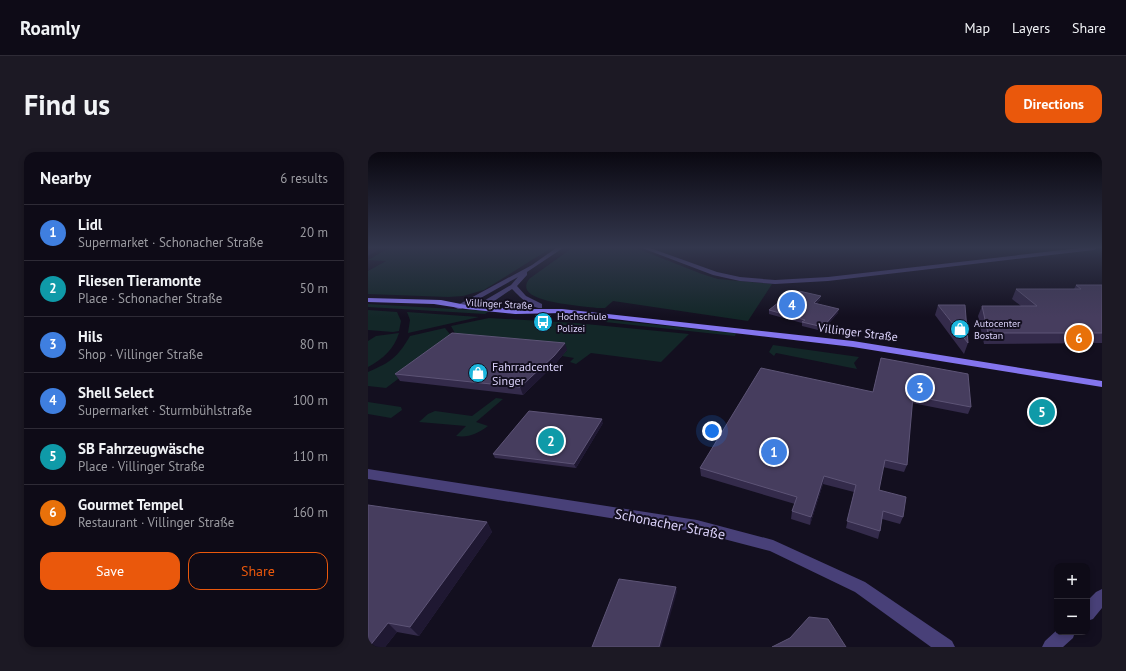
<!DOCTYPE html>
<html lang="en">
<head>
<meta charset="utf-8">
<style>
	:root { --surface:#0e0b17; --page:#1c1924; --text:#f1f3f6; --muted:#9b9ba1; --line:#2e2b36; --accent:#ea580c }
	body { margin:0; font-family:"PT Sans",sans-serif; background:var(--page); color:var(--text) }
	.controls { position:absolute; right:12px; bottom:12px; display:grid; overflow:hidden; border-radius:8px; box-shadow:0 2px 6px #0003 }
	.controls button { width:36px; height:36px; display:grid; place-items:center; padding:0; border:0; border-bottom:1px solid var(--line); background:var(--surface); color:var(--text); font:20px sans-serif }
	.you { position:absolute; left:344px; top:279px; width:14px; height:14px; margin:-10px; border:3px solid #fff; border-radius:50%; background:#1a73e8; box-shadow:0 0 0 6px #1a73e833 }
	.badge { display:grid; place-items:center; width:26px; height:26px; border-radius:50%; background:var(--accent); color:#fff; font-size:13px; font-weight:700 }
	.pin { position:absolute; translate:-50% -50%; border:2px solid #fff; box-shadow:0 1px 4px #0006 }
	.list { margin:0; padding:0; list-style:none }
	h2 { display:flex; justify-content:space-between; align-items:center; height:52px; margin:0; padding:0 16px; font-size:17px }
	h2 small { font-size:13px; font-weight:400; color:var(--muted) }
	.list li { display:grid; grid-template-columns:26px 1fr auto; gap:12px; align-items:center; box-sizing:border-box; height:56px; padding:0 16px; border-top:1px solid var(--line) }
	.list b { display:block; font-size:15px; white-space:nowrap }
	.list p { margin:0; font-size:13px; white-space:nowrap; color:var(--muted) }
	.list em { font-size:13px; font-style:normal; color:var(--muted) }
	.actions { display:flex; gap:8px; padding:12px 16px }
	.actions a { flex:1; padding:9px 0; border:1px solid var(--accent); border-radius:12px; text-align:center; font-size:14px; color:var(--accent) }
	.actions .main { background:var(--accent); color:#fff }
	.map { position:relative; flex:none; width:734px; height:495px; overflow:hidden; border-radius:12px }
	header { display:flex; align-items:center; gap:24px; box-sizing:border-box; height:56px; padding:0 20px; background:var(--surface); border-bottom:1px solid var(--line) }
	header strong { font-size:19px }
	nav { display:flex; gap:22px; margin-inline-start:auto; font-size:14px }
	.intro { display:flex; align-items:center; justify-content:space-between; box-sizing:border-box; height:96px; padding:0 24px }
	h1 { margin:0; font-size:28px }
	.button { padding:10px 18px; border-radius:12px; background:var(--accent); color:#fff; font-size:14px; font-weight:700 }
	main { display:flex; gap:24px; padding:0 24px }
	aside { flex:1; background:var(--surface); border-radius:12px; box-shadow:0 2px 6px #0003 }
	.map>svg:first-child { display:block }
	.green { fill:#132728 }
	.lines { fill:none; stroke-linecap:round; stroke-linejoin:round }
	.minor { fill:#484078; fill-rule:evenodd }
	.tertiary { fill:#484078; fill-rule:evenodd }
	.secondary { fill:#8475ee; fill-rule:evenodd }
	.wall { fill:#342b4b }
	.shaded-wall { fill:#1f1832 }
	.building { fill:#463d5e; stroke:#5d5476 }
	.labels { text-anchor:middle; dominant-baseline:central; stroke-width:4; stroke-linejoin:round; paint-order:stroke }
	.far-street-label { font-size:10px; fill:#dbd2fa; stroke:#130f1f }
	.far-poi-label { font-size:10px; fill:#dbd2fa; stroke:#130f1f; text-anchor:start }
	.street-label { font-size:12px; fill:#dbd2fa; stroke:#130f1f }
	.poi-label { font-size:12px; fill:#dbd2fa; stroke:#130f1f; text-anchor:start }
	.near-street-label { font-size:14px; fill:#dbd2fa; stroke:#130f1f }
</style>
</head>
<body>
<header>
<strong>Roamly</strong>
<nav><a>Map</a><a>Layers</a><a>Share</a></nav>
</header>
<div class="intro"><h1>Find us</h1><a class="button">Directions</a></div>
<main>
<aside>
<h2>Nearby<small>6 results</small></h2>
<ul class="list">
<li><span class="badge" style="background:#3f7fe0">1</span><div><b>Lidl</b><p>Supermarket · Schonacher Straße</p></div><em>20 m</em></li>
<li><span class="badge" style="background:#0f9aa8">2</span><div><b>Fliesen Tieramonte</b><p>Place · Schonacher Straße</p></div><em>50 m</em></li>
<li><span class="badge" style="background:#3f7fe0">3</span><div><b>Hils</b><p>Shop · Villinger Straße</p></div><em>80 m</em></li>
<li><span class="badge" style="background:#3f7fe0">4</span><div><b>Shell Select</b><p>Supermarket · Sturmbühlstraße</p></div><em>100 m</em></li>
<li><span class="badge" style="background:#0f9aa8">5</span><div><b>SB Fahrzeugwäsche</b><p>Place · Villinger Straße</p></div><em>110 m</em></li>
<li><span class="badge" style="background:#e8710a">6</span><div><b>Gourmet Tempel</b><p>Restaurant · Villinger Straße</p></div><em>160 m</em></li>
</ul>
<div class="actions"><a class="main">Save</a><a>Share</a></div>
</aside>
<div class="map">
<svg width="734" height="495" viewBox="0 0 734 495">
	<rect width="100%" height="100%" fill="#130f1f"/>
	<path class="green" d="M 21,96 L 183,96 L 116,138 L 95,144 L 80,145 L 0,142 L 0,119 L 18,109 L 0,108 Z
		M 204,96 L 268,96 L 334,122 L 350,127 L 404,132 L 380,169 L 245,149 L 237,156 L 229,156 C 214,154 166,151 159,138 C 157,134 159,130 161,127 Z
		M 0,152 L 121,159 L 117,162 L 0,155 Z
		M 0,158 L 29,160 L 33,169 L 31,179 L 25,180 L 0,178 Z
		M 39,160 L 111,165 L 40,181 L 42,168 Z
		M 121,166 L 207,171 L 321,182 L 293,210 L 223,201 L 208,212 L 202,210 L 206,206 L 194,204 L 199,198 L 89,185 L 83,174 Z
		M 223,166 L 368,181 L 367,184 L 209,167 Z
		M 77,176 L 85,186 L 18,236 L 0,234 L 0,220 C 23,210 29,206 42,184 Z
		M 31,181 C 26,197 15,207 0,215 L 0,189 L 8,184 Z
		M 405,193 L 491,205 L 486,211 L 489,217 L 408,201 L 406,204 L 401,200 Z
		M 128,246 L 135,247 L 108,270 L 120,274 C 110,281 101,286 88,284 L 98,274 L 51,270 L 60,262 L 67,259 L 104,264 Z
		M 0,250 L 33,255 L 34,258 L 23,266 L 0,262 Z"/>
	<g class="lines">
		<path class="minor" d="M 274,96 L 282,96 L 349,120 L 372,125 L 407,128 L 460,125 L 712,96 L 729,96 L 726,98 L 460,129 L 407,132 L 372,129 L 345,123 Z
			M 0,317 L 329,368 L 405,388 L 497,430 L 584,489 L 587,495 L 563,495 L 487,440 L 402,399 L 329,380 L 0,327 Z
			M 734,437 L 734,456 L 725,467 L 719,469 L 719,449 L 728,440 Z
			M 689,478 L 689,480 L 707,480 L 705,486 L 695,495 L 674,495 L 677,489 Z"/>
		<path class="tertiary" d="M 188,96 L 195,96 L 159,120 L 159,123 L 149,134 L 158,144 L 174,152 L 174,156 C 163,157 151,144 144,137 L 113,158 L 107,158 L 107,154 L 143,133 L 150,125 L 93,157 L 90,157 L 86,155 L 164,113 Z"/>
		<path class="secondary" d="M 0,146 L 73,148 L 98,153 L 147,157 L 194,157 L 485,189 L 734,229 L 734,235 L 485,195 L 194,161 L 147,162 L 98,157 L 66,152 L 0,150 Z"/>
	</g>
	<path class="wall" d="M 708,133 L 734,133 L 734,191 L 616,192 L 610,164 L 614,154 L 653,154 L 644,147 L 648,137 L 706,137 Z
		M 427,143 L 452,148 L 448,152 L 470,161 L 454,179 L 434,174 L 434,171 L 401,162 L 401,158 Z
		M 570,153 L 600,191 L 596,202 L 567,163 Z
		M 199,198 L 188,211 L 155,243 L 32,229 L 27,222 Z
		M 513,206 L 603,255 L 600,262 L 544,251 L 539,313 L 536,320 L 515,315 L 511,338 L 535,365 L 532,372 L 514,367 L 512,379 L 510,387 L 478,376 L 486,340 L 455,332 L 442,373 L 423,367 L 424,359 L 427,352 L 333,324 L 332,316 L 505,240 Z
		M 235,271 L 208,316 L 127,306 L 125,302 Z
		M 0,353 L 119,370 L 124,380 L 51,484 L 29,480 L 17,495 Z"/>
	<path class="shaded-wall" d="M 2,96 L 14,96 L 0,104 L 0,97 Z
		M 453,144 L 452,148 L 446,155 L 446,151 Z
		M 471,157 L 470,161 L 454,179 L 455,175 Z
		M 197,191 L 199,198 L 188,211 L 155,243 L 152,235 Z
		M 234,267 L 235,271 L 208,316 L 206,312 Z
		M 456,324 L 455,332 L 442,373 L 443,365 Z
		M 119,370 L 124,380 L 51,484 L 42,475 Z
		M 308,435 L 309,440 L 293,495 L 291,495 Z
		M 20,471 L 29,480 L 17,495 L 1,495 Z"/>
	<path class="building" d="M 708,133 L 734,133 L 734,181 L 620,181 L 614,154 L 669,154 L 648,137 L 713,137 Z
		M 431,139 L 453,144 L 446,151 L 471,157 L 455,175 L 434,170 L 437,168 L 401,158 L 421,142 L 427,143 Z
		M 570,153 L 597,153 L 600,191 Z
		M 84,181 L 197,191 L 186,204 L 152,235 L 27,222 Z
		M 513,206 L 600,222 L 603,255 L 545,244 L 539,313 L 517,308 L 511,338 L 538,345 L 535,365 L 515,359 L 512,379 L 479,369 L 488,333 L 456,324 L 443,365 L 424,359 L 429,345 L 332,316 L 393,216 L 505,240 Z
		M 161,259 L 234,267 L 206,312 L 125,302 Z
		M 0,353 L 119,370 L 42,475 L 20,471 L 1,495 L 0,495 Z
		M 251,427 L 308,435 L 291,495 L 224,495 Z
		M 441,465 L 460,467 L 478,495 L 404,495 L 422,486 Z"/>
	<linearGradient id="sky" x2="0" y2="1"><stop stop-color="#0a0811"/><stop offset="0.58" stop-color="#33374d"/><stop offset="1" stop-color="#33374d" stop-opacity="0"/></linearGradient>
	<rect width="734" height="165" fill="url(#sky)"/>
	<defs>
		<g id="bus-disc" transform="scale(1)"><circle r="9.5" fill="#1bb6dd" stroke="#130f1f"/><path d="M-5-6H5V4H4V6H2V4H-2V6H-4V4H-5ZM-3.5-4V0h7V-4ZM-3.5 1.2v1.5H-2V1.2ZM2 1.2v1.5H3.5V1.2Z" fill="#fff"/></g>
		<g id="shop-disc" transform="scale(1)"><circle r="9.5" fill="#1bb6dd" stroke="#130f1f"/><path d="M-5-2.5h2.3a2.7 3.5 0 0 1 5.4 0H5L5.5 6h-11ZM-1.5-2.5h3a1.5 2.3 0 0 0-3 0Z" fill="#fff"/></g>
	</defs>
	<g fill-rule="evenodd">
		<use href="#bus-disc" x="175" y="170"/>
		<use href="#shop-disc" x="592" y="177"/>
		<use href="#shop-disc" x="110" y="221"/>
	</g>
	<g class="labels">
		<g class="far-street-label">
			<text transform="translate(131 152) rotate(3)">Villinger Straße</text>
		</g>
		<g class="far-poi-label">
			<text x="189" y="164">Hochschule<tspan x="189" dy="12">Polizei</tspan></text>
			<text x="606" y="171">Autocenter<tspan x="606" dy="12">Bostan</tspan></text>
		</g>
		<g class="street-label">
			<text transform="translate(490 180) rotate(7)">Villinger Straße</text>
		</g>
		<g class="poi-label">
			<text x="124" y="214">Fahrradcenter<tspan x="124" dy="14">Singer</tspan></text>
		</g>
		<g class="near-street-label">
			<text transform="translate(302 372) rotate(11)">Schonacher Straße</text>
		</g>
	</g>
</svg>
<div class="controls">
<button>+</button>
<button>−</button>
</div>
<div class="you"></div>
<div class="pin badge" style="left:406px;top:300px;background:#3f7fe0">1</div>
<div class="pin badge" style="left:183px;top:289px;background:#0f9aa8">2</div>
<div class="pin badge" style="left:552px;top:236px;background:#3f7fe0">3</div>
<div class="pin badge" style="left:424px;top:153px;background:#3f7fe0">4</div>
<div class="pin badge" style="left:674px;top:260px;background:#0f9aa8">5</div>
<div class="pin badge" style="left:711px;top:186px;background:#e8710a">6</div>
</div>
</main>
</body>
</html>
